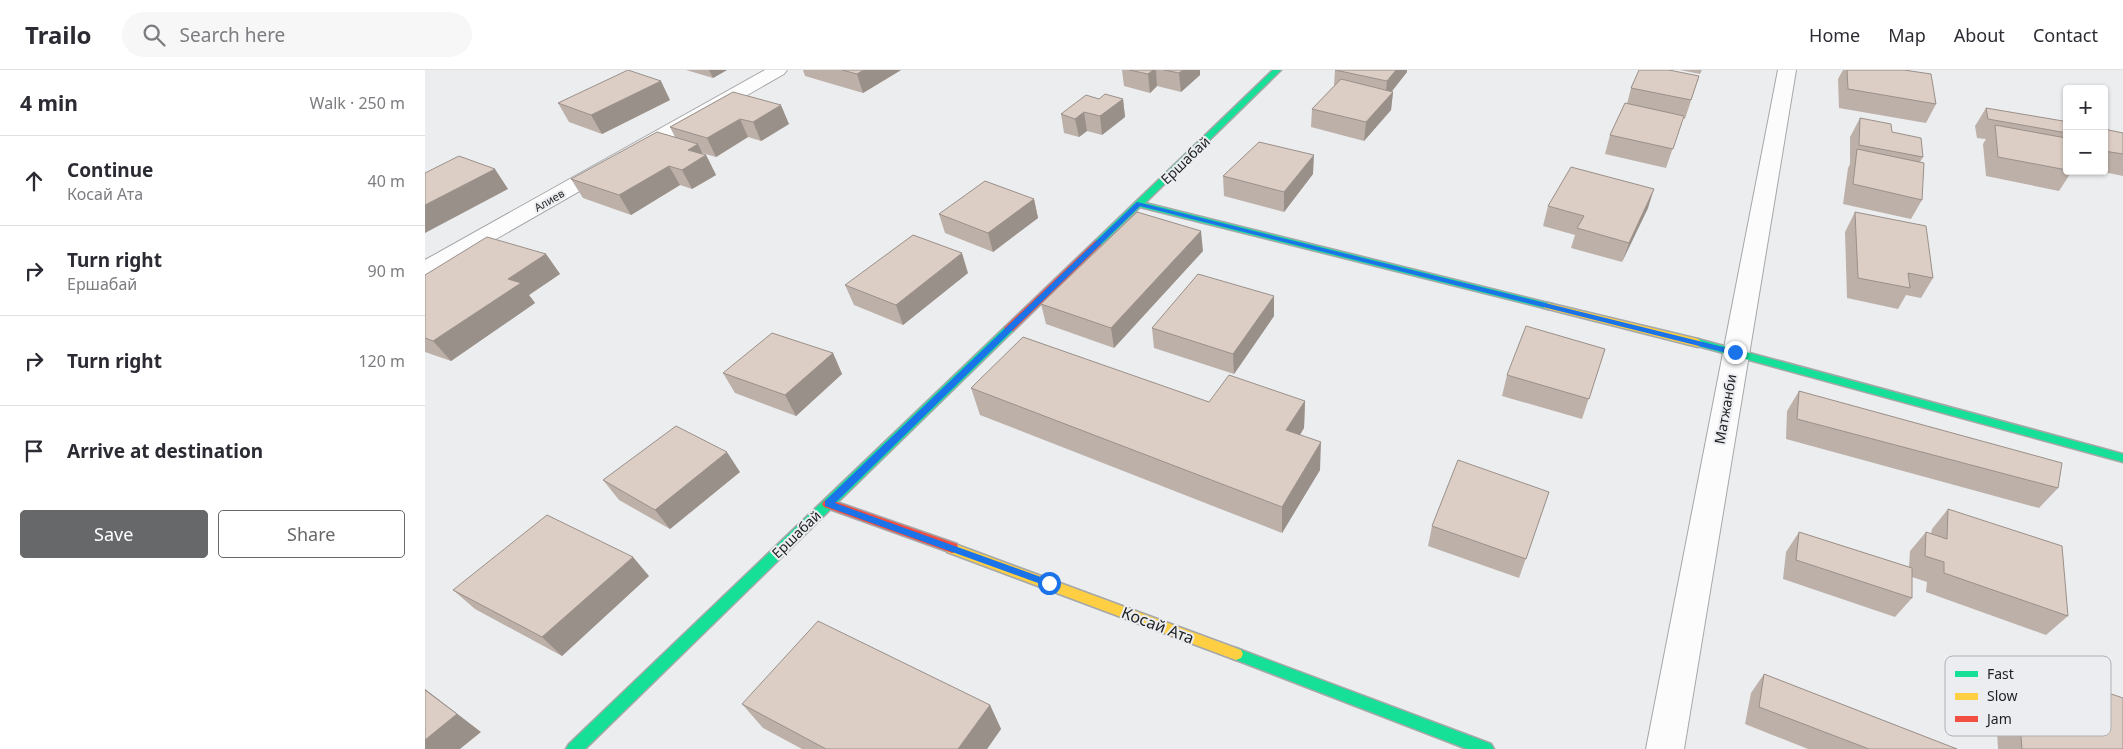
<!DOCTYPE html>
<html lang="en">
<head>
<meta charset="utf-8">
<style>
	:root { --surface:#fff; --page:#f7f7f7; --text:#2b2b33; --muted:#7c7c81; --line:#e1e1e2; --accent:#676869 }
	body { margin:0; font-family:"Noto Sans",sans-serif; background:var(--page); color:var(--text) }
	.controls { position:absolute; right:15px; top:15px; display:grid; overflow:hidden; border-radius:5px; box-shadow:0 1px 4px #0004 }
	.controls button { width:45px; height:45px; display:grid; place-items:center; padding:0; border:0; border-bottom:1px solid var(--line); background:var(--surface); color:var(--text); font:25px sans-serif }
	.stop { position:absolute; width:15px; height:15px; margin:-11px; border:4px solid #1a73e8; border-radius:50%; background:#fff }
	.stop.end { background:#1a73e8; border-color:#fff; box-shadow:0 1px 5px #0008 }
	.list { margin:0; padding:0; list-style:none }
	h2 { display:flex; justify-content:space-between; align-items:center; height:65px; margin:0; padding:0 20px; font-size:21px }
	h2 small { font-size:16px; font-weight:400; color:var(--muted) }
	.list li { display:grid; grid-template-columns:32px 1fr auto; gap:15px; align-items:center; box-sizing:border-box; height:90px; padding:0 20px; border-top:1px solid var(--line) }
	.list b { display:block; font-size:19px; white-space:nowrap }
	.list p { margin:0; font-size:16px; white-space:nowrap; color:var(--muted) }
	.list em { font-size:16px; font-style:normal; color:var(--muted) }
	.actions { display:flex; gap:10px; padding:15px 20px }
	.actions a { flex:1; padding:11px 0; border:1px solid var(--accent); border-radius:5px; text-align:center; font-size:18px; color:var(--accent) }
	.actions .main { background:var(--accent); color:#fff }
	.icon { flex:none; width:28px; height:28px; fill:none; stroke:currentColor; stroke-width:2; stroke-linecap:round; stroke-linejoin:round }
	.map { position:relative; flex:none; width:1698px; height:679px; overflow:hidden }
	header { display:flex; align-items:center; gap:30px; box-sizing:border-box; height:70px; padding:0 25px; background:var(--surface); border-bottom:1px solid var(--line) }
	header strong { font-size:24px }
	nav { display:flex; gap:28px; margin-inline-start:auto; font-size:18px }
	.search { width:350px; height:45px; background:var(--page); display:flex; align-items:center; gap:12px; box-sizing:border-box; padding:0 18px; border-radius:28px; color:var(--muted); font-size:19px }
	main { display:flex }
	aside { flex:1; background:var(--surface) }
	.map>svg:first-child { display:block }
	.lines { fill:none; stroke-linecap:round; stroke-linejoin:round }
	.street-casing { stroke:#a6a7a8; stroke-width:2 }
	.fast-casing { stroke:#a6a7a8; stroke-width:3 }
	.slow-casing { stroke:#a6a7a8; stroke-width:3 }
	.jam-casing { stroke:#a6a7a8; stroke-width:3 }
	.street { fill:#fcfcfd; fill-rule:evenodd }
	.fast { fill:#16e098; fill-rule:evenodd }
	.slow { fill:#ffcf43; fill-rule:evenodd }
	.jam { fill:#f24e42; fill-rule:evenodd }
	.wall { fill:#bdb0a9 }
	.shaded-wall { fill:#9a908a }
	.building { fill:#dccdc5; stroke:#9a908a }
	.route { fill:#1a73e8 }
	.labels { text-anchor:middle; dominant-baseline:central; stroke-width:4; stroke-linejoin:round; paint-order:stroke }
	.far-street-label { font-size:11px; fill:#1f2021; stroke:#ebedf0 }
	.street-label { font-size:14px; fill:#1f2021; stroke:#ebedf0 }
	.near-street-label { font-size:16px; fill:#1f2021; stroke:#ebedf0 }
	.key { fill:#ebedf0; stroke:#aeb0b2; stroke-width:1 }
	.key-label { font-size:14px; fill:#1f2021 }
</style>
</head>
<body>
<header>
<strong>Trailo</strong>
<div class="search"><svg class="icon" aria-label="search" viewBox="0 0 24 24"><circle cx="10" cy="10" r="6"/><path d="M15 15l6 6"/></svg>Search here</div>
<nav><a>Home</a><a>Map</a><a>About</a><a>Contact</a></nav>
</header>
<main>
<aside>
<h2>4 min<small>Walk · 250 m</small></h2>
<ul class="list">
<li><svg class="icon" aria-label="ahead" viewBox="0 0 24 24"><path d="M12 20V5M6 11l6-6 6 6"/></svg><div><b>Continue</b><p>Косай Ата</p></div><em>40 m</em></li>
<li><svg class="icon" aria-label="right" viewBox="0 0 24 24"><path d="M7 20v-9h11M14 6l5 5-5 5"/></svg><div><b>Turn right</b><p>Ершабай</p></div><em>90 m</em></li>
<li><svg class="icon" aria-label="right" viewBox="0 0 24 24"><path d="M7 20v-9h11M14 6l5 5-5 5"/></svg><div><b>Turn right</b></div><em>120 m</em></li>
<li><svg class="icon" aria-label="arrive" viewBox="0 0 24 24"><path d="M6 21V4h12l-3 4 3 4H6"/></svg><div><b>Arrive at destination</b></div></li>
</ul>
<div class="actions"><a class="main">Save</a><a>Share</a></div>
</aside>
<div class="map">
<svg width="1698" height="679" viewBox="0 0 1698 679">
	<rect width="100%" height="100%" fill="#ecedef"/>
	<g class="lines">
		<g class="street-casing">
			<path id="street" d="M 340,0 L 362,0 L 359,4 L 8,205 L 0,207 L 0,190 Z
				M 1353,0 L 1371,0 L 1259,679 L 1221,679 Z"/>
		</g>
		<g class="fast-casing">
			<path id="fast" d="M 848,0 L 856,0 L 720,133 L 1123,233 L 1127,234 L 1128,236 L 1127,238 L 1123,239 L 715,137 L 676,175 L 670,175 L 670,171 Z
				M 584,256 L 589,259 L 588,261 L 160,679 L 141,679 L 144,674 L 580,257 Z
				M 1273,269 L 1698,384 L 1698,392 L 1269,275 L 1268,273 Z
				M 811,578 L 1061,672 L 1066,674 L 1069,679 L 1042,679 L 806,588 L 804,584 L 806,580 Z"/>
		</g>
		<g class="slow-casing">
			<path id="slow" d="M 1123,233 L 1273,269 L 1278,273 L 1273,277 L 1119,238 L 1118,236 Z
				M 527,473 L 816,580 L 818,584 L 816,588 L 811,590 L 522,482 L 521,478 L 522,474 Z"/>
		</g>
		<g class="jam-casing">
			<path id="jam" d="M 673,170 L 676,171 L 676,175 L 588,261 L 580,261 L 579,259 L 580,257 L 670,171 Z
				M 403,429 L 532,474 L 533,478 L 532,482 L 527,483 L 399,437 L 397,434 L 399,431 Z"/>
		</g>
		<use href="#street" class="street"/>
		<use href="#fast" class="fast"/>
		<use href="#slow" class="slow"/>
		<use href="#jam" class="jam"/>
	</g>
	<path class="wall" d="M 261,0 L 302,0 L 288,8 Z
		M 378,0 L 476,0 L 438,23 L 380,6 Z
		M 697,0 L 775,0 L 775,5 L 756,22 L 732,16 L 725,23 L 699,16 Z
		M 910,0 L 982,0 L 982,2 L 967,21 L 968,22 L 966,40 L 939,71 L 886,57 L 887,39 L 909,16 Z
		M 1255,0 L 1277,0 L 1275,4 Z
		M 1418,0 L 1479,0 L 1511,34 L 1501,53 L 1414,38 L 1413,9 Z
		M 1274,6 L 1260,49 L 1258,48 L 1241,98 L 1180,84 L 1185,65 L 1202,34 L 1206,18 Z
		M 308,22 L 364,54 L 336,71 L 323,67 L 291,87 L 277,83 L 278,84 L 281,85 L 291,105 L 267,119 L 255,115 L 206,145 L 158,128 L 146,109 L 250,67 L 245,57 Z
		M 698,29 L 700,47 L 677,65 L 662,61 L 654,67 L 639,63 L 636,44 Z
		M 245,30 L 177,64 L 144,52 L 133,33 Z
		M 1561,38 L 1642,63 L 1638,68 L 1642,74 L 1642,101 L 1647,101 L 1634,121 L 1561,106 L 1558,74 L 1561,69 L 1552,68 L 1550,56 Z
		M 1435,48 L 1467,62 L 1498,87 L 1495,92 L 1497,130 L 1486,149 L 1418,134 L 1423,98 L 1425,94 L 1425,67 Z
		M 1679,59 L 1698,63 L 1698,106 L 1674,101 L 1679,101 Z
		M 888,104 L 859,142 L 799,126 L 798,106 Z
		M 609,129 L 613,148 L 568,182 L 520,163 L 514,144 Z
		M 1123,136 L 1223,138 L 1197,192 L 1146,178 L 1150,165 L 1118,156 Z
		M 1430,142 L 1508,208 L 1496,228 L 1481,225 L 1473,239 L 1422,228 L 1420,162 Z
		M 778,181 L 689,278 L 621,254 L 616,234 Z
		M 121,184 L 135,204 L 104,225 L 110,233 L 26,291 L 0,282 L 0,205 Z
		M 543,203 L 478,255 L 429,235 L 420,215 Z
		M 849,246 L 809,304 L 729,278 L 727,258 Z
		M 1180,279 L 1157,349 L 1077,326 L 1082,305 Z
		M 408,283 L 417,304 L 371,346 L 310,323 L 298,303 Z
		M 546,318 L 784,332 L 880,331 L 879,358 L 875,365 L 895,400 L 857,463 L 555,345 Z
		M 1374,321 L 1633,418 L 1614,438 L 1361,369 L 1362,341 Z
		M 315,402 L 245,459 L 194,430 L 178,410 Z
		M 1124,422 L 1094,508 L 1003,476 L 1007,456 Z
		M 1523,439 L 1643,546 L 1621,565 L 1501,522 L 1502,512 L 1487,507 L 1487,528 L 1470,547 L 1358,509 L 1361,482 L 1374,462 L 1484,497 L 1485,481 L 1501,462 L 1506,464 L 1507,459 Z
		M 224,506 L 137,586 L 50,539 L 28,520 Z
		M 1590,591 L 1698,679 L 1573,679 L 1569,610 Z
		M 1339,604 L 1532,679 L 1383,679 L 1320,654 L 1326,623 Z
		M 317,634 L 565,635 L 576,659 L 562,679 L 377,679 L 338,658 Z"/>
	<path class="shaded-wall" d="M 284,0 L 302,0 L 288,8 Z
		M 439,0 L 476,0 L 438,23 L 432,4 Z
		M 728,0 L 731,0 L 732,16 L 725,23 L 723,4 Z
		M 758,0 L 775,0 L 775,5 L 756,22 L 754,3 Z
		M 971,0 L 982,0 L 982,2 L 960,30 L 962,11 Z
		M 236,11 L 245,30 L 177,64 L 166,45 Z
		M 968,22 L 966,40 L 939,71 L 941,52 Z
		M 698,29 L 700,47 L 677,65 L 675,46 Z
		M 356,35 L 364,54 L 336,71 L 328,52 Z
		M 659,42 L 662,61 L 654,67 L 650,49 Z
		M 315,49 L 323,67 L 291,87 L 282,68 Z
		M 273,74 L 279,87 L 281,85 L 291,105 L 267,119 L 257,100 L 263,80 Z
		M 889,85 L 888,104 L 859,142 L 859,122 Z
		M 244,96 L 255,115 L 206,145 L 194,125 Z
		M 70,99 L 83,119 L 0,163 L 0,135 Z
		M 1229,119 L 1223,138 L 1197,192 L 1204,173 Z
		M 609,129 L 613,148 L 568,182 L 563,163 Z
		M 776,161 L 778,181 L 689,278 L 686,258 Z
		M 537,183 L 543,203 L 478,255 L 471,235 Z
		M 121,184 L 135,204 L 104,225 L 110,233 L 26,291 L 8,271 L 83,209 Z
		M 849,226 L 849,246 L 809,304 L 808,284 Z
		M 408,283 L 417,304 L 371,346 L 360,325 Z
		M 880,331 L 879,358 L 861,387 L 861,360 Z
		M 896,372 L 895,400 L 857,463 L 857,437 Z
		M 302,382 L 315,402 L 245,459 L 230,440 Z
		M 208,487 L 224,506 L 137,586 L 117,567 Z
		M 0,619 L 56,662 L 35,679 L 0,679 Z
		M 565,635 L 576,659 L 562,679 L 533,679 Z"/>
	<path class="building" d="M 203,0 L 236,11 L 166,45 L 133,33 Z
		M 417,0 L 439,0 L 432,4 Z
		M 704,0 L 728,0 L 723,4 Z
		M 739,0 L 758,0 L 754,3 Z
		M 910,0 L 971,0 L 962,11 Z
		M 1214,0 L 1244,0 L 1274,6 L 1266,30 L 1206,18 Z
		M 1422,0 L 1479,0 L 1506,4 L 1511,34 L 1423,19 Z
		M 916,9 L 968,22 L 941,52 L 887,39 Z
		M 308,22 L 356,35 L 328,52 L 315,49 L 282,68 L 245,57 Z
		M 680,24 L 698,29 L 675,46 L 659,42 L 650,49 L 636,44 L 661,25 L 674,29 Z
		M 1200,33 L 1259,46 L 1248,79 L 1185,65 Z
		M 1561,38 L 1638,51 L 1642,63 L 1563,49 Z
		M 1435,48 L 1466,54 L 1467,62 L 1496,68 L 1498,87 L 1434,75 Z
		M 1570,55 L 1641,68 L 1642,74 L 1642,100 L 1573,87 Z
		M 1679,59 L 1698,63 L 1698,84 L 1679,81 Z
		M 232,62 L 273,74 L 263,80 L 281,85 L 257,100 L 244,96 L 194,125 L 146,109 Z
		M 834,72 L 889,85 L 859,122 L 798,106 Z
		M 1432,79 L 1499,93 L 1497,130 L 1428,114 Z
		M 34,86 L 70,99 L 0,135 L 0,103 Z
		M 1146,97 L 1229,119 L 1204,173 L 1152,158 L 1159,146 L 1123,136 Z
		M 560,111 L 609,129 L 563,163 L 514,144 Z
		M 712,142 L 776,161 L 686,258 L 616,234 Z
		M 1430,142 L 1501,156 L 1508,208 L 1483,203 L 1485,218 L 1433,208 Z
		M 488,165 L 537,183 L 471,235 L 420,215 Z
		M 62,167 L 121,184 L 83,209 L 96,213 L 8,271 L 0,268 L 0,205 Z
		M 773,204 L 849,226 L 808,284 L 727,258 Z
		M 1101,256 L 1180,279 L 1164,329 L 1082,305 Z
		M 347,263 L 408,283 L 360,325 L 298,303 Z
		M 598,267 L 784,332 L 804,305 L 880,331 L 861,360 L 896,372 L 857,437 L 546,318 Z
		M 1374,321 L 1637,393 L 1633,418 L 1372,349 Z
		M 251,356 L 302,382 L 230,440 L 178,410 Z
		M 1033,390 L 1124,422 L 1101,489 L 1007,456 Z
		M 1523,439 L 1637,476 L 1643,546 L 1519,503 L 1519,492 L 1500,486 L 1501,462 L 1522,469 Z
		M 122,445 L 208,487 L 117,567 L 28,520 Z
		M 1374,462 L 1487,498 L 1487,528 L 1371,490 Z
		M 393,551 L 565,635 L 533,679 L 401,679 L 317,634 Z
		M 1590,591 L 1698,628 L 1698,679 L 1597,679 Z
		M 1339,604 L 1532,679 L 1444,679 L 1334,637 Z
		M 0,620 L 32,644 L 0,670 Z"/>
	<path class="route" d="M 712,132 L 1310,280 L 1314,282 L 1310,285 L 715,136 L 410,433 L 627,511 L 627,516 L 624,517 L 400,436 L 400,431 Z"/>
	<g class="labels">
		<g class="far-street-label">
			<text transform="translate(124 130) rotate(-30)">Алиев</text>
		</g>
		<g class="street-label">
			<text transform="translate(760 90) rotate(-44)">Ершабай</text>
			<text transform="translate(1300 339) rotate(-80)">Матжанби</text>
			<text transform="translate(371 464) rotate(-44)">Ершабай</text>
		</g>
		<g class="near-street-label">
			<text transform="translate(733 555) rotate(21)">Косай Ата</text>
		</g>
	</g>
	<rect x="1520" y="586" width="166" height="80" rx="8" class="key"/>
	<rect x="1530" y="601" width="23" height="6" fill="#16e098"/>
	<rect x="1530" y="623" width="23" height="7" fill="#ffcf43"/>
	<rect x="1530" y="646" width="23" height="6" fill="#f24e42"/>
	<g class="key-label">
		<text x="1562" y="609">Fast</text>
		<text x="1562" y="631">Slow</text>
		<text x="1562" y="654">Jam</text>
	</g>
</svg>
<div class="controls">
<button>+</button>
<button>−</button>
</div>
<div class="stop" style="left:624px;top:513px"></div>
<div class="stop end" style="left:1310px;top:282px"></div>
</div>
</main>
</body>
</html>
